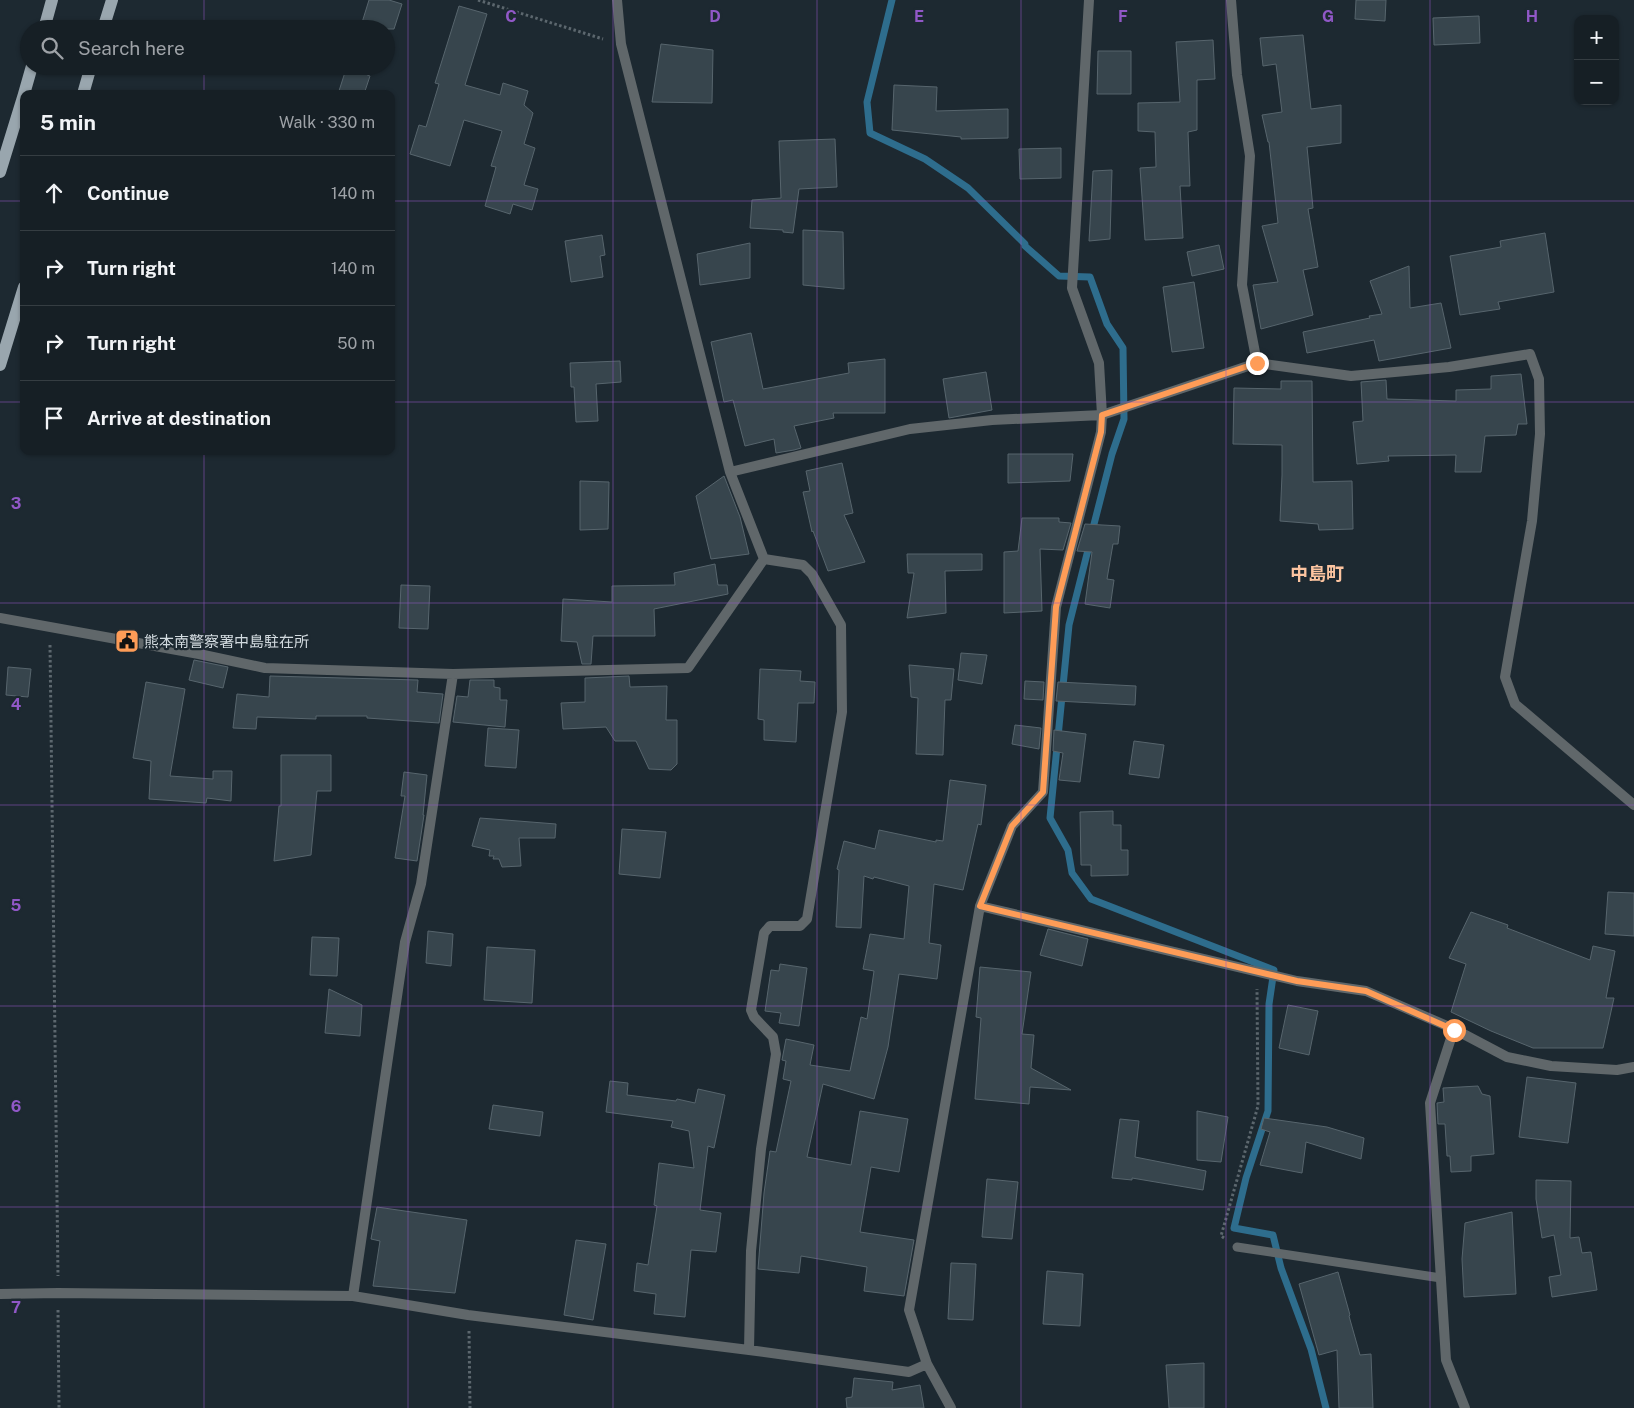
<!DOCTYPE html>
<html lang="en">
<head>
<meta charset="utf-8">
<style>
	:root { --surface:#161f25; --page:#1f272d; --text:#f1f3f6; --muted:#9ea2a7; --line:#353d42 }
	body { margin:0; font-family:"Public Sans","Noto Sans JP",sans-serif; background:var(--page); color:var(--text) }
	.controls { position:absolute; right:15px; top:15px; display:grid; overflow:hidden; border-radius:10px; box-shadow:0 1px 4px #0004 }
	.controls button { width:45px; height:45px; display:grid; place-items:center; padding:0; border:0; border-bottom:1px solid var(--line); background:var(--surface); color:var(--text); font:25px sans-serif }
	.stop { position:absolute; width:15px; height:15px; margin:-11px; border:4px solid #fe9c57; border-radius:50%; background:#fff }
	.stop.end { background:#fe9c57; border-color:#fff; box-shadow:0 1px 5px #0008 }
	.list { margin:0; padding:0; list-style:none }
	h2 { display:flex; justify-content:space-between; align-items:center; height:65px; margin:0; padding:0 20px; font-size:21px }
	h2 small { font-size:16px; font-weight:400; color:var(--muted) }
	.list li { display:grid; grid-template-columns:32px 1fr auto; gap:15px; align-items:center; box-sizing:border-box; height:75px; padding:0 20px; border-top:1px solid var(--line) }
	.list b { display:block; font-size:19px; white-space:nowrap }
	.list em { font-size:16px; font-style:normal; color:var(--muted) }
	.icon { flex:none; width:28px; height:28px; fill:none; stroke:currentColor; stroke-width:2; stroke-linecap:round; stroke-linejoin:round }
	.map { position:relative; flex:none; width:1634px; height:1408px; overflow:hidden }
	.search { position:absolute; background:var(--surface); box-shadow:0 1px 4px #0004; left:20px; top:20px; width:375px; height:55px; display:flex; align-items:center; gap:12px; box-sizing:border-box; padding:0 18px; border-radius:28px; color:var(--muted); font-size:19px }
	.panel { position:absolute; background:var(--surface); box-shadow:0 1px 4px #0004; left:20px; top:90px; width:375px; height:365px; border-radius:10px }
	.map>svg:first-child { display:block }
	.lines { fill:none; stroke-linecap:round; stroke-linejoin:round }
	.stream { stroke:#2e6d8d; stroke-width:7 }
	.building { fill:#37454d; stroke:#57656d }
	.path { stroke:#5c676e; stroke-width:3; stroke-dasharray:2.5 2.5; stroke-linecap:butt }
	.lane { stroke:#60676a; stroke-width:9 }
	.street { stroke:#60676a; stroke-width:10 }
	.primary { stroke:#99a6ae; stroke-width:12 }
	.route { stroke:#fe9c57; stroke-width:6 }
	.grid { fill:none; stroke:#9158c7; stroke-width:1; stroke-opacity:0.55 }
	.labels { text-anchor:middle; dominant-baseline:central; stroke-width:4.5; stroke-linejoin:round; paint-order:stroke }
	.poi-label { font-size:15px; fill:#d2dadf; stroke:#1d2931; text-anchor:start }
	.quarter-label { font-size:18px; font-weight:bold; fill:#fcc4a0; stroke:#1d2931 }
	.grid-label { font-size:16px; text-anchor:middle; font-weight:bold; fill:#9158c7; stroke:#1d2931; stroke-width:4.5; stroke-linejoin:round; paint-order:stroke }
</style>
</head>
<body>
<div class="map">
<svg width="1634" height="1408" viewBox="0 0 1634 1408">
	<rect width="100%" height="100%" fill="#1d2931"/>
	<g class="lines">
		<path class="stream" d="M 892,0 L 867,102 L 870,133 L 925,159 L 968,188 L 1025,244 L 1025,246 L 1059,276 L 1090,277 L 1107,324 L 1123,348 L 1124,419 L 1112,454 L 1092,532
			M 1090,542 L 1069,625 L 1050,818 L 1068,850 L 1072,873 L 1091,899 L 1274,970 L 1269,1004 L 1268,1111 L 1246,1178 L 1234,1228 L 1273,1235 L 1281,1268 L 1311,1349 L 1326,1408"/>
	</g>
	<path class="building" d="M 369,0 L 389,0 L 402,4 L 394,29 L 360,29 Z
		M 1356,0 L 1386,0 L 1385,21 L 1355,19 Z
		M 459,6 L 487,14 L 465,85 L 500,95 L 503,83 L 528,91 L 524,105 L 533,113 L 524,144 L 535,148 L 524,185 L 538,189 L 532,210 L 513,204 L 510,214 L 485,206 L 496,167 L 491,166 L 502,131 L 464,120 L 450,166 L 410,154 L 419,125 L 426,127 L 439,84 L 435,83 Z
		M 1479,16 L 1480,43 L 1434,45 L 1433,18 Z
		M 1303,35 L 1311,109 L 1341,105 L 1341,143 L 1307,147 L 1313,208 L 1308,209 L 1318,267 L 1303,270 L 1313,315 L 1261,329 L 1253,285 L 1278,282 L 1262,226 L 1278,223 L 1269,142 L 1268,142 L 1262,115 L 1282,112 L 1276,64 L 1263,66 L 1260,38 Z
		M 1213,40 L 1215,79 L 1197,80 L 1197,130 L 1188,132 L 1190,186 L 1180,186 L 1183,238 L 1145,240 L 1140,168 L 1156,167 L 1155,132 L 1138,131 L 1138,103 L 1180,102 L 1176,42 Z
		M 661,44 L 713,50 L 712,103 L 652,102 Z
		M 1098,51 L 1131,51 L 1131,94 L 1097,94 Z
		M 347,66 L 370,66 L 367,75 L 370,76 L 364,94 L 338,94 Z
		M 894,85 L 937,87 L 936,111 L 1008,109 L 1008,138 L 961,139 L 961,137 L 892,130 Z
		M 835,139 L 837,187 L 799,189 L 793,233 L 783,232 L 783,230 L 750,228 L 752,200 L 781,198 L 779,141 Z
		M 1061,148 L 1061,178 L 1020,179 L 1019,149 Z
		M 1112,170 L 1110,239 L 1089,241 L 1093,171 Z
		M 803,230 L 843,232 L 844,289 L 803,285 Z
		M 1545,233 L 1554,292 L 1498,302 L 1500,309 L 1460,315 L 1450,256 L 1501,247 L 1500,241 Z
		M 602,235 L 605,255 L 600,256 L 603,277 L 571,282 L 565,241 Z
		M 750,243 L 750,278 L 700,285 L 697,254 Z
		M 1219,245 L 1224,269 L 1192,276 L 1187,252 Z
		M 1409,266 L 1410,308 L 1441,303 L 1451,348 L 1379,361 L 1374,340 L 1307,353 L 1303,332 L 1370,318 L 1369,316 L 1382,314 L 1370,281 Z
		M 1194,282 L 1204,348 L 1172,352 L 1163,287 Z
		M 751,333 L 763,389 L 849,373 L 848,363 L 885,359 L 885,413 L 833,413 L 834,418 L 794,426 L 801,448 L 794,450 L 776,453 L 774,439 L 745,446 L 733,400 L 724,402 L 711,342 Z
		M 620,361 L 621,382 L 596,384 L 598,421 L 576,422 L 574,387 L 571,387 L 570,363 Z
		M 986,372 L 992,410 L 949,418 L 943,379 Z
		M 1521,374 L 1527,424 L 1518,424 L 1516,435 L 1485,436 L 1481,472 L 1455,472 L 1456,455 L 1388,456 L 1389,461 L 1357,464 L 1353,422 L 1363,421 L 1361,382 L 1386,380 L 1387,399 L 1456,401 L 1456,390 L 1491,389 L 1491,376 Z
		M 1281,381 L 1312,381 L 1313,482 L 1352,481 L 1353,529 L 1319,530 L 1318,524 L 1280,521 L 1282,475 L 1282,445 L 1233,444 L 1234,388 L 1281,389 Z
		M 1008,454 L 1073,454 L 1070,481 L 1008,483 Z
		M 842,463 L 853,513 L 844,515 L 865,562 L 828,571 L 813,531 L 812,532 L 803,492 L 810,491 L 806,471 Z
		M 724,476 L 740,517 L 749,554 L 711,559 L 696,496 Z
		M 580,481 L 609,482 L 608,529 L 580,530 Z
		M 1022,518 L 1059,518 L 1059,522 L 1071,523 L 1063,550 L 1040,549 L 1042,611 L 1004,613 L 1004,552 L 1018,551 Z
		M 1085,524 L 1120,526 L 1118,544 L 1113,544 L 1107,579 L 1114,580 L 1110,608 L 1085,604 L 1092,552 L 1077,551 Z
		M 907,554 L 982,554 L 982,570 L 945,571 L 946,613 L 907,618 L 914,573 L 908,573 Z
		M 715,564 L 718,585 L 727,585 L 728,594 L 654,609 L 655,636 L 593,636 L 591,664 L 582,664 L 577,642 L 561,641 L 563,599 L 612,602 L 612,586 L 675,585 L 674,573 Z
		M 401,585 L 430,586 L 428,629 L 399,628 Z
		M 961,653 L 987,655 L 982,684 L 958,680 Z
		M 194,660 L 228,667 L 223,688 L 189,680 Z
		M 909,665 L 954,669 L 951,700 L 945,700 L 943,755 L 916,754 L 918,698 L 911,697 Z
		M 8,667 L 31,669 L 28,697 L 6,695 Z
		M 760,669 L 801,671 L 800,681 L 815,682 L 814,703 L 798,703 L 796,742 L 764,740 L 764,720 L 758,719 Z
		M 270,676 L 418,680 L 417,692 L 443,694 L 439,723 L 367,718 L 367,716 L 316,716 L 316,719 L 257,717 L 256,729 L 233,728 L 237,694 L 269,697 Z
		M 629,676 L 630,687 L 667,686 L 666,720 L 677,720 L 677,764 L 671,770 L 649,769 L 636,741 L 615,741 L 606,727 L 563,729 L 561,703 L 585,702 L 585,678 Z
		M 470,680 L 494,680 L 494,687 L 500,688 L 500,700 L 507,700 L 505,727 L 453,722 L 457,696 L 468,697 Z
		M 1025,681 L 1044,682 L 1043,700 L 1024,699 Z
		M 146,682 L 185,689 L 170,776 L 213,779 L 213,771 L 232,771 L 231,801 L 207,798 L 206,803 L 149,799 L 151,761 L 133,758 Z
		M 1058,682 L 1136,686 L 1135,705 L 1056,701 Z
		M 1015,725 L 1041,728 L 1039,749 L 1012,744 Z
		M 488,728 L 519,730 L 516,768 L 485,766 Z
		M 1054,730 L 1086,734 L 1080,782 L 1059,780 L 1063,753 L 1053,751 Z
		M 1134,741 L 1164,745 L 1159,778 L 1129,774 Z
		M 281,755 L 331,755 L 331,791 L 317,791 L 311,855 L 274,861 L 279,806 L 281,806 Z
		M 404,772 L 427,775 L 423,815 L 424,815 L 417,861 L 395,858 L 405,796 L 401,796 Z
		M 950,780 L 986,785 L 981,825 L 978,824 L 963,890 L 934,884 L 929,943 L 941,945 L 937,979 L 899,974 L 888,1047 L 874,1099 L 823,1084 L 807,1157 L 851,1165 L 860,1111 L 908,1119 L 899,1172 L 871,1167 L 860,1232 L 914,1240 L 904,1296 L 864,1291 L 867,1267 L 801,1256 L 799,1273 L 758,1269 L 764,1193 L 770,1151 L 776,1152 L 791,1081 L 783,1079 L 786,1061 L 782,1060 L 786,1039 L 814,1045 L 810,1065 L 850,1071 L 861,1017 L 867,1019 L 874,971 L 863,969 L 870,934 L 904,939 L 909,886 L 874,877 L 873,879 L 864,876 L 861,928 L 836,927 L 839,870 L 837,869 L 844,841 L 875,849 L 879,830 L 936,842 L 936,840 L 943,841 Z
		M 1113,811 L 1113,825 L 1121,825 L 1121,850 L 1128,850 L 1128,875 L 1091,876 L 1091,865 L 1081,865 L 1080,812 Z
		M 480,818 L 556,824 L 555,838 L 519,838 L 521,866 L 502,867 L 499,859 L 493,859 L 494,856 L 489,856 L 490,850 L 472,846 Z
		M 622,829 L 666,832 L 660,878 L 619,874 Z
		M 1608,892 L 1634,893 L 1634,936 L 1605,934 Z
		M 1471,912 L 1508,925 L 1507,928 L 1590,960 L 1593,946 L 1615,951 L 1606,998 L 1614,998 L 1603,1048 L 1533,1048 L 1491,1031 L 1451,1012 L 1466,964 L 1449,958 Z
		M 1048,929 L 1088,939 L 1082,966 L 1040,955 Z
		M 428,931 L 453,934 L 451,966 L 426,963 Z
		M 312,937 L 339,938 L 337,976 L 310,975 Z
		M 487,947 L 535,950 L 532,1003 L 484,1000 Z
		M 780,964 L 807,968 L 799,1026 L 779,1023 L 781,1013 L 765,1011 L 771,970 L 779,971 Z
		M 980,967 L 1031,972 L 1022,1034 L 1034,1035 L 1031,1068 L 1071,1090 L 1030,1087 L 1029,1104 L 975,1099 L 981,1018 L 976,1017 Z
		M 329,989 L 362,1005 L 360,1036 L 325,1033 Z
		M 1288,1005 L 1318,1011 L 1309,1055 L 1279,1048 Z
		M 1527,1077 L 1576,1083 L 1568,1143 L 1519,1137 Z
		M 610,1081 L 628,1083 L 627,1095 L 676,1101 L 677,1099 L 695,1103 L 698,1089 L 725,1095 L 714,1148 L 708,1146 L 700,1210 L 721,1213 L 716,1252 L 691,1250 L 685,1317 L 654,1314 L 656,1294 L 634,1291 L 637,1263 L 648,1265 L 657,1206 L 654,1205 L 659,1163 L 694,1168 L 689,1131 L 671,1127 L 673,1121 L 606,1112 Z
		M 1478,1086 L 1482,1094 L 1490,1096 L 1494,1154 L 1471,1156 L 1471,1171 L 1451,1172 L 1450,1156 L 1447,1156 L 1445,1124 L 1438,1124 L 1437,1103 L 1444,1102 L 1443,1088 Z
		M 493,1105 L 543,1112 L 540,1136 L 489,1129 Z
		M 1197,1111 L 1228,1117 L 1221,1162 L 1197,1160 Z
		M 1264,1118 L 1327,1127 L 1364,1138 L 1361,1159 L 1306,1142 L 1302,1173 L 1260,1165 L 1270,1132 L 1261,1129 Z
		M 1120,1119 L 1139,1121 L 1135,1157 L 1206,1171 L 1203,1190 L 1132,1178 L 1132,1180 L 1112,1178 Z
		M 987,1179 L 1018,1182 L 1012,1239 L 982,1237 Z
		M 1536,1180 L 1571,1181 L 1570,1238 L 1579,1237 L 1582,1253 L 1591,1252 L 1597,1290 L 1552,1297 L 1549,1277 L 1561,1275 L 1554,1235 L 1542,1238 L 1536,1199 Z
		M 377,1207 L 467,1220 L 455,1293 L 373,1286 L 380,1241 L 371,1239 Z
		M 1512,1212 L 1516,1294 L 1464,1297 L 1462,1259 L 1465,1223 Z
		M 576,1240 L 606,1244 L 593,1320 L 564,1315 Z
		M 951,1263 L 976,1264 L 973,1320 L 948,1319 Z
		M 1047,1271 L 1083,1274 L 1080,1326 L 1043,1324 Z
		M 1338,1272 L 1350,1315 L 1349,1316 L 1360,1355 L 1371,1354 L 1373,1408 L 1339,1408 L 1337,1350 L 1319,1355 L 1299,1284 Z
		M 1204,1363 L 1204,1408 L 1169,1408 L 1166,1365 Z
		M 854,1378 L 893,1382 L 892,1390 L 920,1385 L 924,1408 L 847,1408 L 846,1398 L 852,1397 Z"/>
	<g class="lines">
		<path class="path" d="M 478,0 L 603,39
			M 50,645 L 58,1276
			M 1224,1238 L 1221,1236 L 1258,1106 L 1257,989
			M 58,1310 L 59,1408
			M 469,1331 L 470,1408"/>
		<path class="lane" d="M 1237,1247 L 1441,1278"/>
		<path class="street" d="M 617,0 L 621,44 L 730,472 L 764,559
			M 1231,0 L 1237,75 L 1250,156 L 1242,285 L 1257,363
			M 730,472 L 910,429 L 992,420 L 1102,415 L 1257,363 L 1351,376 L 1449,367 L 1530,354 L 1539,379 L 1540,434 L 1532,521 L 1505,677 L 1515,704 L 1634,805
			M 0,618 L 199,654 L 265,668 L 453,674 L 688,668 L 764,559
			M 980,906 L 1297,981 L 1366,991 L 1454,1029 L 1507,1057 L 1551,1066 L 1617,1070 L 1634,1067
			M 1454,1029 L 1430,1103 L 1446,1360 L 1465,1408
			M 0,1294 L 58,1293 L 353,1296 L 468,1315 L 749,1350 L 909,1372 L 927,1364
			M 353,1296 L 405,942 L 421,884 L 453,674
			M 749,1350 L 751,1251 L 761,1149 L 776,1054 L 773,1037 L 754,1017 L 751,1010 L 764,933 L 770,926 L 800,926 L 807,919 L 842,712 L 841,625 L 812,574 L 803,565 L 764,559
			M 951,1408 L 927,1364 L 909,1310 L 980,906 L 1012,826 L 1043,792 L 1056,607 L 1101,432 L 1102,415 L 1099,363 L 1072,288 L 1089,0"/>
		<path class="primary" d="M 44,29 L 52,0
			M 103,29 L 112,0
			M 24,94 L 32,66
			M 83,94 L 91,66
			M 0,172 L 24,94
			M 0,365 L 24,287"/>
	</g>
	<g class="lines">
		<path class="route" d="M 1257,363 L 1102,415 L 1101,432 L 1056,607 L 1043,792 L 1012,826 L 980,906 L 1297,981 L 1366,991 L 1454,1030"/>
	</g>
	<path class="grid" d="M 204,0 L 204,29M 408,0 L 408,1408M 613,0 L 613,1408M 817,0 L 817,1408M 1021,0 L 1021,1408M 1226,0 L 1226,1408M 1430,0 L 1430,1408M 204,66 L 204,94M 0,201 L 24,201M 391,201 L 1634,201M 0,402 L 24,402M 391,402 L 1634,402M 204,451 L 204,1408M 0,603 L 1634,603M 0,805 L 1634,805M 0,1006 L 1634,1006M 0,1207 L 1634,1207"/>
	<defs>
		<g id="civic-square" transform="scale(1.25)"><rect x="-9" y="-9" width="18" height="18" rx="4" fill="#fe9c57" stroke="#1d2931"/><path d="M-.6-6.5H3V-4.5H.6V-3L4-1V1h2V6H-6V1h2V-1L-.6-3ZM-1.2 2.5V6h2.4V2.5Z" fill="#111"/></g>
	</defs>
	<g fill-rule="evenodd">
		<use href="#civic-square" x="127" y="641"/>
	</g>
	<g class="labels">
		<g class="poi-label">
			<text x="144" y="641">熊本南警察署中島駐在所</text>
		</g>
		<g class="quarter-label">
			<text x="1317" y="573">中島町</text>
		</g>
	</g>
	<g class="grid-label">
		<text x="511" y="22">C</text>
		<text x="715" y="22">D</text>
		<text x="919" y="22">E</text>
		<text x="1123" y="22">F</text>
		<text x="1328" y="22">G</text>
		<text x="1532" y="22">H</text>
		<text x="16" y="509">3</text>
		<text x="16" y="710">4</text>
		<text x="16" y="911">5</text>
		<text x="16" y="1112">6</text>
		<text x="16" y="1313">7</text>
	</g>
</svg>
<div class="controls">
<button>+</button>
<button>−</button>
</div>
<div class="stop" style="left:1454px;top:1030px"></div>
<div class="stop end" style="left:1257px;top:363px"></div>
<div class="search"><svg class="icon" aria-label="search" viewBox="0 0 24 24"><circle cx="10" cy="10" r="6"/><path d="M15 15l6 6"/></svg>Search here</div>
<section class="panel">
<h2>5 min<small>Walk · 330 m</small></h2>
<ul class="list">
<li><svg class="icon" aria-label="ahead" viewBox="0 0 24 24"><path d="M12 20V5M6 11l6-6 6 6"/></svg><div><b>Continue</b></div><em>140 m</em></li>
<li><svg class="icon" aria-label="right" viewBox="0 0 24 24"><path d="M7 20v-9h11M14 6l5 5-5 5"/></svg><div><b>Turn right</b></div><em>140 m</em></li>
<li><svg class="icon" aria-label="right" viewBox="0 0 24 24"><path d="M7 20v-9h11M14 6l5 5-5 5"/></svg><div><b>Turn right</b></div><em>50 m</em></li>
<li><svg class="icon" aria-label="arrive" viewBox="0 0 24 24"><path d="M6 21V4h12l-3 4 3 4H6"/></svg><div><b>Arrive at destination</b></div></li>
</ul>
</section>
</div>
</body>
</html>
